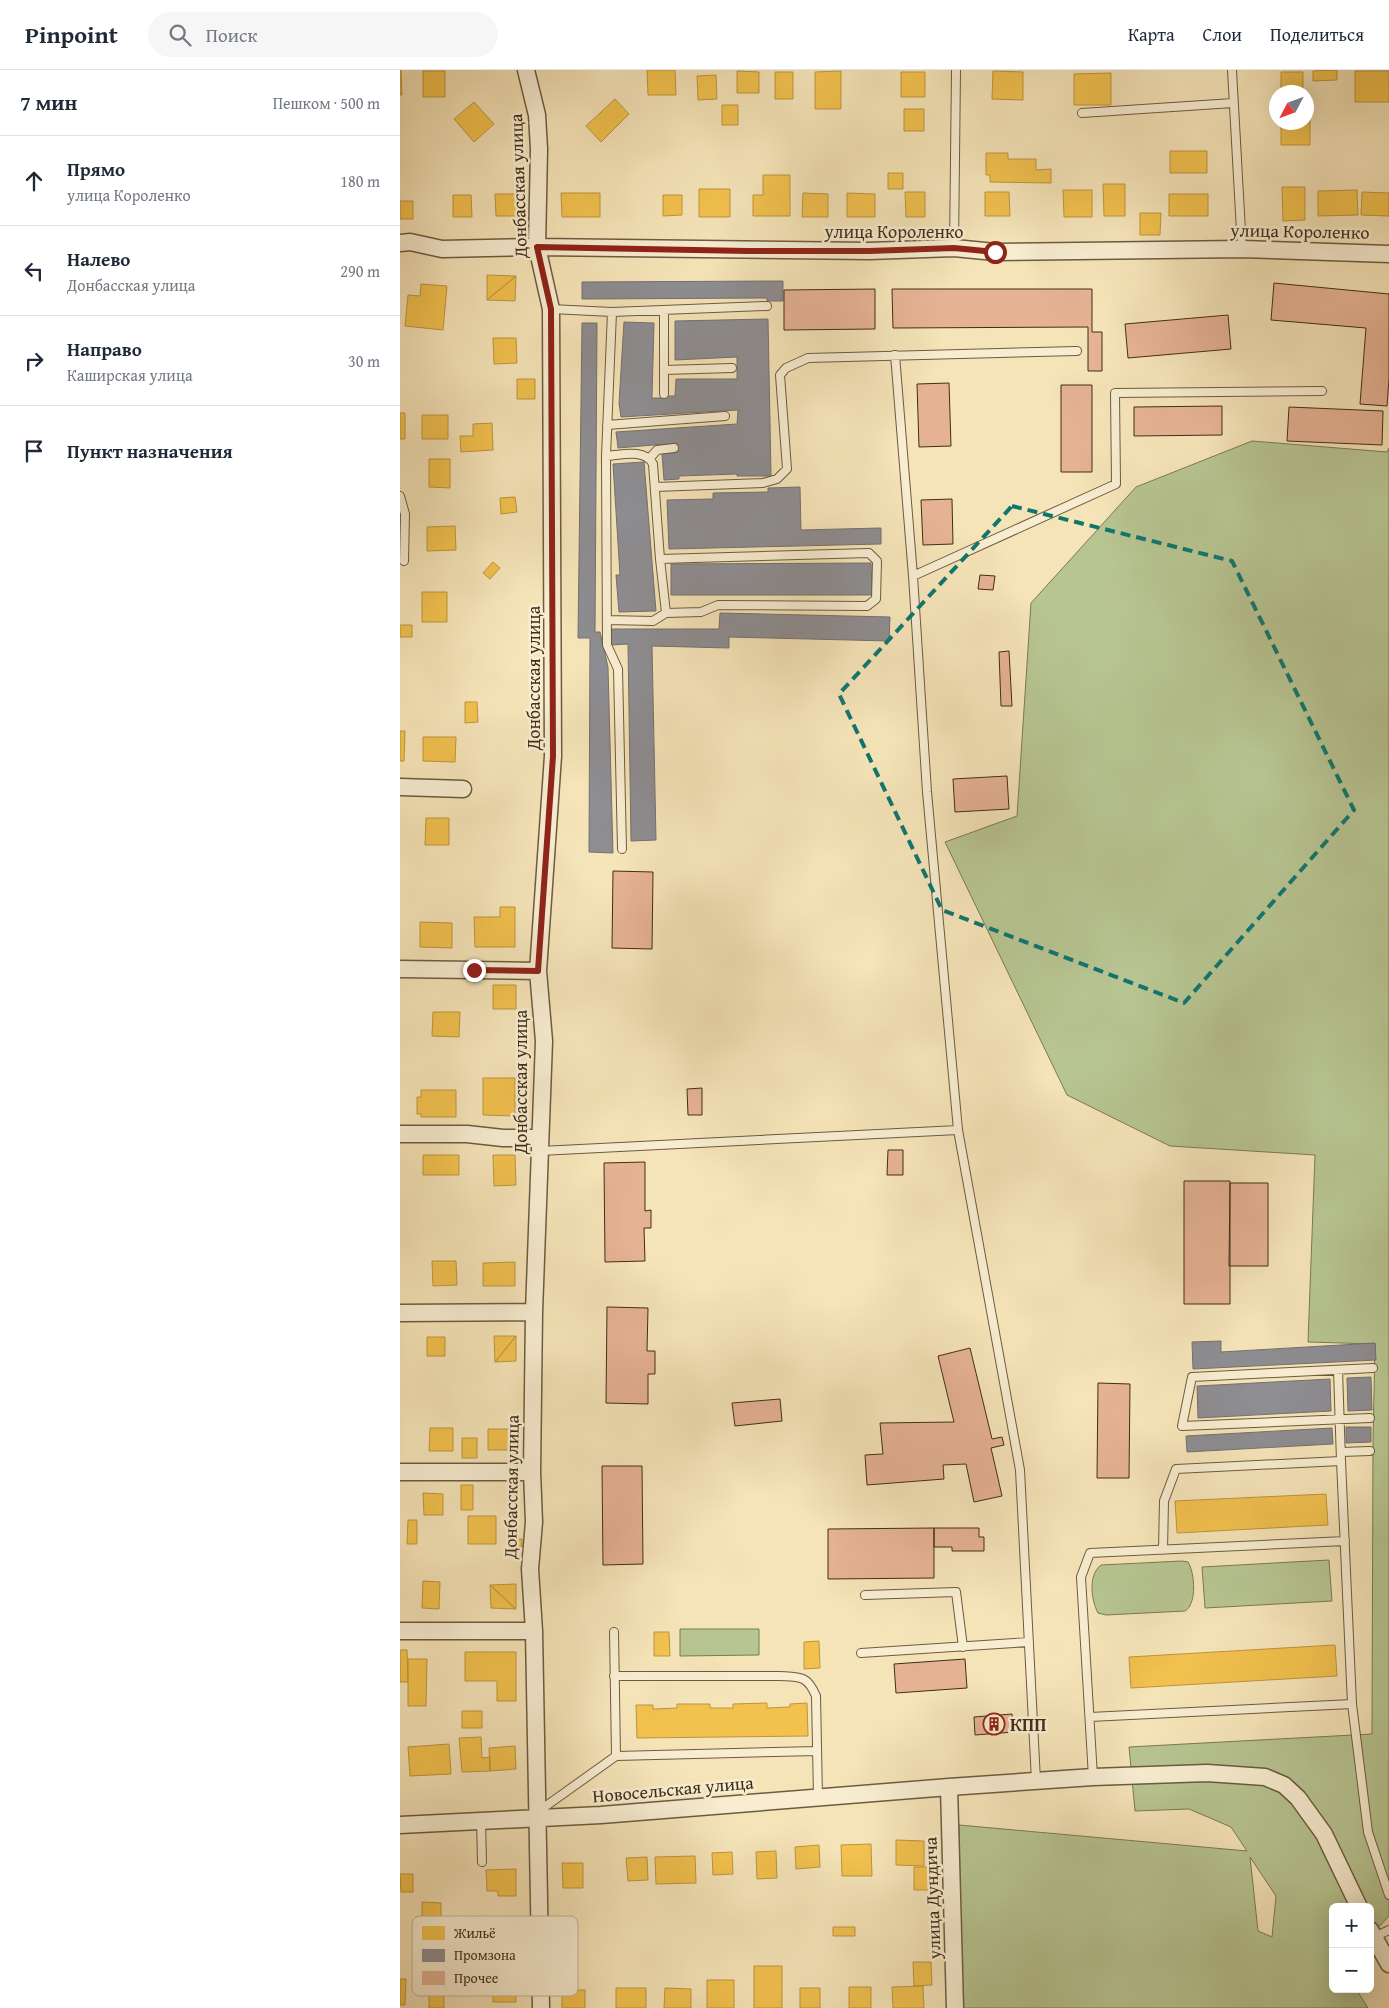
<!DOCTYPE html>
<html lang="ru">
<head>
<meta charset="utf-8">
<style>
	:root { --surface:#fff; --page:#f6f6f7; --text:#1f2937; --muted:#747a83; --line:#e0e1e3 }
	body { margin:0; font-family:"Gentium Book Plus",serif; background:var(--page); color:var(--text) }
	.controls { position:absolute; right:15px; bottom:15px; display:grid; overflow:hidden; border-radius:8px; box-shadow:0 5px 20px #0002 }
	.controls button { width:45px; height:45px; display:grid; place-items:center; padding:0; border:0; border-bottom:1px solid var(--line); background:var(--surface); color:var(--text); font:25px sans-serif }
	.compass { position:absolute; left:869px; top:15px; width:45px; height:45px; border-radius:50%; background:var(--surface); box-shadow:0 5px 20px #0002; rotate:229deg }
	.stop { position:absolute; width:15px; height:15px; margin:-11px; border:4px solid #8f2418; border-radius:50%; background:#fff }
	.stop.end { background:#8f2418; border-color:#fff; box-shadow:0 1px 5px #0008 }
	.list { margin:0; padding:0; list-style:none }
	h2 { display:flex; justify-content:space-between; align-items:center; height:65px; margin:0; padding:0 20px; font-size:21px }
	h2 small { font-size:16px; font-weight:400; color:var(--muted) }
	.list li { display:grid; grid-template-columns:32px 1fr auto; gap:15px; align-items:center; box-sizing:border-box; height:90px; padding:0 20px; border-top:1px solid var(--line) }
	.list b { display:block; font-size:19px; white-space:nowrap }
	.list p { margin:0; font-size:16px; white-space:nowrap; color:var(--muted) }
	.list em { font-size:16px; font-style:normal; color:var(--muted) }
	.icon { flex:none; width:28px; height:28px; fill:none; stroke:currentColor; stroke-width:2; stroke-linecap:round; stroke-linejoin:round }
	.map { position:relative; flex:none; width:989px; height:1938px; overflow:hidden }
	header { display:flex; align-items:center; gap:30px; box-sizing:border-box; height:70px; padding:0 25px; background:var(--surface); border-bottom:1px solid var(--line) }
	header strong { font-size:24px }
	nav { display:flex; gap:28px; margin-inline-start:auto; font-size:18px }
	.search { width:350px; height:45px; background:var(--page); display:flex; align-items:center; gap:12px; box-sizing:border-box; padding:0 18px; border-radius:28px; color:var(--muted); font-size:19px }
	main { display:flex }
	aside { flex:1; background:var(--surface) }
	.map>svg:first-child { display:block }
	.green { fill:#b7c592; stroke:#7b7a54; fill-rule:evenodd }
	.homes { fill:#f2c14e; stroke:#bc953e }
	.industry { fill:#8d8d92; stroke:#76706d }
	.building { fill:#e6b294; stroke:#3f2e17 }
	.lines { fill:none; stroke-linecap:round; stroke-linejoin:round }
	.service-casing { stroke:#6c5c3f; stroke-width:10 }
	.minor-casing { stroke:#6c5c3f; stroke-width:19 }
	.service { stroke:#f8edd1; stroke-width:8 }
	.minor { stroke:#f8edd1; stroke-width:16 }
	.route { stroke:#8f2418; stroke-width:6 }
	.marked { fill:none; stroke:#0f766e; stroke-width:4; stroke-dasharray:10 6; stroke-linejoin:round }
	.labels { text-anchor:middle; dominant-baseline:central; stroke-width:5; stroke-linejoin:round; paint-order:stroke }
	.street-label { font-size:18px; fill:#3f2e17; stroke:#f8edd1 }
	.poi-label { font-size:18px; font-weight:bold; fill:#3f2e17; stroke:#f8edd1; text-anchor:start }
	.key { fill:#f8edd1; stroke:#c0b499; stroke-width:1 }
	.key-label { font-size:14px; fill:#3f2e17 }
</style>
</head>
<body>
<header>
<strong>Pinpoint</strong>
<div class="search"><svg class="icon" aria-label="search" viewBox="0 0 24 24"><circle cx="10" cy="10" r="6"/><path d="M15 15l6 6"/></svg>Поиск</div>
<nav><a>Карта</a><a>Слои</a><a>Поделиться</a></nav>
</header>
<main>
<aside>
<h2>7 мин<small>Пешком · 500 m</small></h2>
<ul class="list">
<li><svg class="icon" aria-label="ahead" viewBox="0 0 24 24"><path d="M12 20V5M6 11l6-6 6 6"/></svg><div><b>Прямо</b><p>улица Короленко</p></div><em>180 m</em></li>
<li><svg class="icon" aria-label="left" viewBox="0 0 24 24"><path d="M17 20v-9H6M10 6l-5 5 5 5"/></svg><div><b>Налево</b><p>Донбасская улица</p></div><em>290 m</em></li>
<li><svg class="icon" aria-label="right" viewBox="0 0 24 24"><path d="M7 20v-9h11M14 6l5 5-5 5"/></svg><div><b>Направо</b><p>Каширская улица</p></div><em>30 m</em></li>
<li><svg class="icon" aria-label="arrive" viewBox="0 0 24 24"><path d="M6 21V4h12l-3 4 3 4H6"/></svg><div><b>Пункт назначения</b></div></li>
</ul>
</aside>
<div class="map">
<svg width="989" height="1938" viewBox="0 0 989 1938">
	<rect width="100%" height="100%" fill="#f5e4b8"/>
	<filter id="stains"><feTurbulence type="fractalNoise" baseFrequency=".004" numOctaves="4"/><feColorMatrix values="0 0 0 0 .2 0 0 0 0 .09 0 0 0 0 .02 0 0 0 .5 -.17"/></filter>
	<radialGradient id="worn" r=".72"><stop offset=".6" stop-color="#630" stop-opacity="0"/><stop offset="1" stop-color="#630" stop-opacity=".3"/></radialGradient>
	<path class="green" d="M 852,371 L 987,382 L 989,378 L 989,1846 L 970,1866 L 970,1837 L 933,1837 L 933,1919 L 956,1919 L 968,1938 L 562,1938 L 559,1755 L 847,1781 L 831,1757 L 789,1739 L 735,1741 L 729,1677 L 972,1664 L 973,1372 L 975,1274 L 908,1272 L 915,1085 L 770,1076 L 667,1025 L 545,772 L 617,746 L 631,533 L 736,417 ZM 850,1787 L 876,1826 L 872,1867 L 858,1861 Z
		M 929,1490 L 932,1531 L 805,1538 L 802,1497 Z
		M 782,1491 L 788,1492 C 795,1503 797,1534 785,1541 L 706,1545 L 698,1543 C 691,1530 688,1505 701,1495 Z
		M 280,1559 L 359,1559 L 359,1585 L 280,1586 Z"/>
	<path class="homes" d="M 0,0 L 1,0 L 2,25 L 0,25 Z
		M 247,0 L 275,0 L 276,25 L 248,25 Z
		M 937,0 L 937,10 L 913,11 L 913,1 Z
		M 23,1 L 45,1 L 45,27 L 23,27 Z
		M 337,1 L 359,2 L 359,23 L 337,23 Z
		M 441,1 L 441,39 L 415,39 L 415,2 Z
		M 593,1 L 623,2 L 623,30 L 592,29 Z
		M 955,1 L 989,1 L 989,32 L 955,32 Z
		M 375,2 L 393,2 L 393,29 L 375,29 Z
		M 501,2 L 525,2 L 525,27 L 501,27 Z
		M 881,2 L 903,2 L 903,22 L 881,22 Z
		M 711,3 L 711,35 L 674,35 L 674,4 Z
		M 316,5 L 317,29 L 298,30 L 297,6 Z
		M 215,29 L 229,44 L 201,72 L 186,56 Z
		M 74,32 L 94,54 L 74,72 L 54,49 Z
		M 322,35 L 338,35 L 338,55 L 322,55 Z
		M 504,39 L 524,39 L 524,61 L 504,61 Z
		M 906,42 L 910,42 L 910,75 L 881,75 L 881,52 L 906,52 Z
		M 770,81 L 807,81 L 807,103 L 770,103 Z
		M 586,83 L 608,83 L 608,89 L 636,89 L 636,100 L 651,99 L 651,113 L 590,112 L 590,105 L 586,105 Z
		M 488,103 L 503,103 L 503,119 L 488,119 Z
		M 363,105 L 390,105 L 390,146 L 353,146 L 353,125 L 363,125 Z
		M 703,114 L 725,114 L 725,146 L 704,146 Z
		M 882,117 L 905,117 L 905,150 L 883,151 Z
		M 299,119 L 330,119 L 330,147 L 299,147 Z
		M 663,120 L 692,120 L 692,147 L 664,147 Z
		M 957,120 L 958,145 L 918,146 L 918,121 Z
		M 505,122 L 525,122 L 525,147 L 506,147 Z
		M 585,122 L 609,122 L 610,146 L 585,146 Z
		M 962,122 L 989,123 L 989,146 L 961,145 Z
		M 161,123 L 200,123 L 200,147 L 162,147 Z
		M 403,123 L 428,124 L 428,147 L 402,147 Z
		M 447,123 L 475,124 L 475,147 L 447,147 Z
		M 95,124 L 120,124 L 120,146 L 96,146 Z
		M 769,124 L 808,124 L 808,146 L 769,146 Z
		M 53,125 L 71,125 L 72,147 L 53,147 Z
		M 263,125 L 282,125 L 282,145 L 263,146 Z
		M 0,131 L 13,131 L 13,149 L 0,149 Z
		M 740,143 L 761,143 L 760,165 L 740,165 Z
		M 87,205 L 116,206 L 87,230 Z
		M 116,206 L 115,231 L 87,230 Z
		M 21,214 L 47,216 L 43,260 L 5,256 L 8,225 L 20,226 Z
		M 93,268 L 116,268 L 117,293 L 94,294 Z
		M 117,309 L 135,309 L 135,329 L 117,329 Z
		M 0,343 L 5,343 L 5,369 L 0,369 Z
		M 22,345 L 48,345 L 48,369 L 22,369 Z
		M 92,353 L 93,380 L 61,382 L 60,366 L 73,366 L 73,354 Z
		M 29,389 L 50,389 L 50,418 L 29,417 Z
		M 115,427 L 117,442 L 101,444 L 100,428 Z
		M 55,456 L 56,480 L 27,481 L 27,457 Z
		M 93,492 L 100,498 L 90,509 L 83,503 Z
		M 22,522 L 47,522 L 47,552 L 22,552 Z
		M 0,555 L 12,555 L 12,567 L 0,567 Z
		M 65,632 L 77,632 L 78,652 L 65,653 Z
		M 0,661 L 5,661 L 4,691 L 0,691 Z
		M 23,667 L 56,667 L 55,692 L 23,691 Z
		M 26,748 L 49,748 L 49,775 L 25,775 Z
		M 100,837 L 115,837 L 115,877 L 75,877 L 74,847 L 100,847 Z
		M 20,852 L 52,853 L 52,878 L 20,877 Z
		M 93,915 L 116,915 L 116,939 L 93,939 Z
		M 33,942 L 60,942 L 59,967 L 32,966 Z
		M 83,1008 L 115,1008 L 115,1046 L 83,1045 Z
		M 21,1020 L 56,1020 L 56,1047 L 21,1047 L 21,1044 L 17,1044 L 17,1027 L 21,1027 Z
		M 23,1085 L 59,1085 L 59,1105 L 23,1105 Z
		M 93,1085 L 115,1085 L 116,1115 L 94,1116 Z
		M 32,1191 L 56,1191 L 57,1215 L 33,1216 Z
		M 115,1192 L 115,1216 L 83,1216 L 83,1193 Z
		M 94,1266 L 116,1266 L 95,1292 Z
		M 116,1266 L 116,1291 L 95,1292 Z
		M 27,1267 L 45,1267 L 45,1286 L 27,1286 Z
		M 30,1358 L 53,1358 L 53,1381 L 29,1381 Z
		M 88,1359 L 115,1359 L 116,1380 L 88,1380 Z
		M 62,1368 L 77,1368 L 77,1388 L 62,1388 Z
		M 61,1415 L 73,1415 L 73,1440 L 61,1440 Z
		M 23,1423 L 43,1424 L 43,1445 L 24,1445 Z
		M 926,1424 L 928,1455 L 777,1463 L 775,1431 Z
		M 68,1446 L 96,1446 L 96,1474 L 68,1474 Z
		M 8,1450 L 17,1450 L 17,1474 L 7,1474 Z
		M 107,1469 L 122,1469 L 122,1477 L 108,1477 Z
		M 23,1511 L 40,1512 L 39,1539 L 22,1538 Z
		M 116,1514 L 116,1539 L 90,1515 Z
		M 90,1515 L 116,1539 L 91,1538 Z
		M 254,1562 L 269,1562 L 270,1586 L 254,1586 Z
		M 419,1571 L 420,1598 L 404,1599 L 404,1572 Z
		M 935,1575 L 937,1606 L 731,1618 L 729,1587 Z
		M 0,1580 L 7,1580 L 8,1612 L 0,1612 Z
		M 65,1582 L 116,1582 L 116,1631 L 97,1631 L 97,1611 L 65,1611 Z
		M 8,1589 L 27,1589 L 26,1636 L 8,1636 Z
		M 367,1633 L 367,1638 L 390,1637 L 390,1634 L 407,1633 L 408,1666 L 237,1668 L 236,1635 L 253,1635 L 253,1639 L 277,1638 L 277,1634 L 310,1634 L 310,1638 L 333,1638 L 333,1634 Z
		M 62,1641 L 82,1641 L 82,1658 L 62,1658 Z
		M 81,1667 L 82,1688 L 90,1687 L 90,1701 L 62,1702 L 59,1668 Z
		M 49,1674 L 51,1704 L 10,1706 L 8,1677 Z
		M 115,1676 L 116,1699 L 90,1701 L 89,1678 Z
		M 496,1770 L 524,1771 L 524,1796 L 496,1795 Z
		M 471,1774 L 472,1806 L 442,1806 L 441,1775 Z
		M 419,1775 L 420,1797 L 396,1799 L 395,1777 Z
		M 376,1781 L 377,1808 L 357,1809 L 356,1782 Z
		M 332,1782 L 333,1804 L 313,1805 L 312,1783 Z
		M 295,1786 L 296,1813 L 256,1814 L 255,1787 Z
		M 247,1787 L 248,1810 L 228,1811 L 226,1788 Z
		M 162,1793 L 183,1793 L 183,1818 L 163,1818 Z
		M 514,1797 L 538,1797 L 538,1820 L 514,1820 Z
		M 116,1799 L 116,1826 L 98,1826 L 98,1821 L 87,1821 L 86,1800 Z
		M 0,1804 L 13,1804 L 13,1822 L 1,1822 Z
		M 22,1832 L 41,1833 L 41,1862 L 22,1861 Z
		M 433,1857 L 455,1857 L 455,1866 L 433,1866 Z
		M 513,1892 L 531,1892 L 532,1915 L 514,1916 Z
		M 354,1896 L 382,1896 L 382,1938 L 354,1938 Z
		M 93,1900 L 115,1900 L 116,1932 L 93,1932 Z
		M 0,1909 L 6,1909 L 5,1935 L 0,1935 Z
		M 307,1910 L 334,1910 L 334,1938 L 307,1938 Z
		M 523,1916 L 524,1938 L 493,1938 L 492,1917 Z
		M 449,1917 L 471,1917 L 471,1938 L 449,1938 Z
		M 216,1918 L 246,1918 L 246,1938 L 216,1938 Z
		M 265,1918 L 291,1919 L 291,1938 L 264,1938 Z
		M 400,1918 L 420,1918 L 420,1938 L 400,1938 Z
		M 29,1919 L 44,1919 L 44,1938 L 29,1938 Z
		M 162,1920 L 185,1920 L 185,1938 L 162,1938 Z"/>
	<path class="industry" d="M 383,211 L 383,231 L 367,231 L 367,228 L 182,229 L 182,212 Z
		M 368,249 L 371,406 L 337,406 L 337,404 L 279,406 L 279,409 L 264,410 L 262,384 L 278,382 L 277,373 L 218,378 L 216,362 L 337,354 L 338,340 L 221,347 L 219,333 L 224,252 L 254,253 L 252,328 L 265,328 L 265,326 L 275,326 L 276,309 L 337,309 L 337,287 L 275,290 L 275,251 Z
		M 182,253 L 197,253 L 195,562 L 200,562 L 208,597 L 213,783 L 189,782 L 190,568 L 178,568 Z
		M 244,392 L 256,541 L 219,542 L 216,505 L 220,505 L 213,394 Z
		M 400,417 L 401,460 L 481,458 L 481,474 L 269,479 L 267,430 L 313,429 L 313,423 L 368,422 L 368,418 Z
		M 471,493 L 472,525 L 271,525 L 271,494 Z
		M 320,543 L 490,547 L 489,571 L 329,567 L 329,578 L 252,576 L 256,770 L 231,771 L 228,574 L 211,575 L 212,559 L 319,559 Z
		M 821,1271 L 821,1282 L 975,1273 L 976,1290 L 793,1299 L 792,1272 Z
		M 971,1307 L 972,1340 L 948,1341 L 947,1308 Z
		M 930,1309 L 931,1341 L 798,1348 L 797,1316 Z
		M 946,1357 L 971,1357 L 971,1372 L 946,1373 Z
		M 932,1358 L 933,1374 L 787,1382 L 786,1366 Z"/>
	<path class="building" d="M 874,213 L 989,224 L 989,309 L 987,336 L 960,334 L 966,258 L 871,250 Z
		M 475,219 L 475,259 L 384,260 L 384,220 Z
		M 492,219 L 692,219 L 692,262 L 702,262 L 702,301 L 688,301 L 688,257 L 493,258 Z
		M 828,245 L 831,279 L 728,288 L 725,254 Z
		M 549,313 L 551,376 L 519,377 L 517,314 Z
		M 661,315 L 692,315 L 692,402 L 661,402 Z
		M 822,336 L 822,365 L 734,366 L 734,337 Z
		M 889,337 L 983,341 L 982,375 L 887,371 Z
		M 552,429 L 553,474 L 523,475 L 521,430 Z
		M 580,505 L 595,506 L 593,520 L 578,519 Z
		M 609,581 L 612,636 L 601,636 L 599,582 Z
		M 607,706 L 609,739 L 555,742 L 553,709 Z
		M 213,801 L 253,802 L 252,879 L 212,878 Z
		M 302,1018 L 302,1045 L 288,1045 L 287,1019 Z
		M 488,1080 L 503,1080 L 503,1105 L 487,1105 Z
		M 245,1092 L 245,1141 L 251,1140 L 251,1158 L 244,1158 L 245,1191 L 205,1192 L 204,1093 Z
		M 784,1111 L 830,1111 L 830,1234 L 784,1234 Z
		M 830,1113 L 868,1113 L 868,1196 L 829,1196 Z
		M 207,1237 L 248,1238 L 247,1281 L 255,1281 L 255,1304 L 248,1304 L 248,1334 L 206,1333 Z
		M 570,1278 L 592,1369 L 602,1367 L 604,1375 L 591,1378 L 602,1426 L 574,1432 L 566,1394 L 543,1395 L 544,1409 L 467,1415 L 465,1385 L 483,1384 L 480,1353 L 554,1352 L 538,1286 Z
		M 698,1313 L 730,1314 L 729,1408 L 697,1408 Z
		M 380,1329 L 382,1351 L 335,1356 L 332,1333 Z
		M 202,1396 L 242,1396 L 243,1494 L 203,1495 Z
		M 534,1458 L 534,1508 L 428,1509 L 428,1459 Z
		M 534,1458 L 579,1458 L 579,1467 L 584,1467 L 584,1481 L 552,1481 L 552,1477 L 534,1477 Z
		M 565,1589 L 567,1618 L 496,1623 L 494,1594 Z
		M 612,1644 L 614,1662 L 575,1665 L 574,1647 Z"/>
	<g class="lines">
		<g class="service-casing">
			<path id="service" d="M 832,0 L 842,179
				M 682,43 L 833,33
				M 554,178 L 556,0
				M 151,239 L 212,242 L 367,236
				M 264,241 L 264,300 L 332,298
				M 212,242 L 206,386 L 207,575 L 218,599 L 222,779
				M 495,285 L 513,506 L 527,722 L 558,1060 L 620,1400 L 636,1711
				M 264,300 L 264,324
				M 207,355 L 325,346
				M 206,386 C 221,385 245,378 253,394 L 260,489 L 266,543
				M 250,388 L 257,380 L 274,378
				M 255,417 L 363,413 L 377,409 L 387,399 L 380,305 L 386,298 L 408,288 L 677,281
				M 0,426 L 5,444 L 4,491
				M 513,506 L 716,414 L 715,323 L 922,321
				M 207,550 L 253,551 L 266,543 L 301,542 L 318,535 L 467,536 L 476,529 L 477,491 L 469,483 L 260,489
				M 140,1081 L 558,1060
				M 938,1300 L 941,1391
				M 970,1348 L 782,1356 L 792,1307 L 973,1298
				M 941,1382 L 970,1381
				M 465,1525 L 556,1522 L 563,1577
				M 214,1562 L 216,1686
				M 461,1583 L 629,1572
				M 214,1606 L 379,1606 C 400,1607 407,1605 416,1626 L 418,1727
				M 952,1634 L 968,1762 L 989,1825
				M 690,1647 L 952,1634 L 941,1391 L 776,1399 L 764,1431 L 763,1480
				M 693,1707 L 681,1507 L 690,1483 L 945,1471
				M 139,1741 L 216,1686 L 417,1681
				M 81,1750 L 82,1792
				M 974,1867 L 989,1860"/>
		</g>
		<g class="minor-casing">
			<path id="minor" d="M 126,0 L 137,45 L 139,79 L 137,177 L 151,239 L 153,686 L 138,901 L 144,971 L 134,1242 L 132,1402 L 134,1452 L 130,1499 L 134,1561 L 141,1938
				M 0,173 L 10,172 L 42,179 L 137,177 L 469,181 L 554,178 L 595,182 L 842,179 L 989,184
				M 0,717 L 63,719
				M 0,899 L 138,901
				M 0,1064 L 67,1064 L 103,1068 L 139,1068
				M 0,1243 L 134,1242
				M 0,1402 L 132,1402
				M 0,1561 L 134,1561
				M 549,1717 L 555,1938
				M 0,1755 L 201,1745 L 549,1717 L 693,1707 L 807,1703 L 865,1707 L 884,1715 L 898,1728 L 924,1764 L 959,1837
				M 970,1860 L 989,1894"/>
		</g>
		<use href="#service" class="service"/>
		<use href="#minor" class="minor"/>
	</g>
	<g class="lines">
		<path class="route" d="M 74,900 L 138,901 L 153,686 L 151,239 L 137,177 L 347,181 L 469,181 L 554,178 L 595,182"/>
	</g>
	<path class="marked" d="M 612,436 L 832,491 L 954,740 L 784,933 L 542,840 L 439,624 Z"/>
	<defs>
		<g id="building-ring" transform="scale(1.125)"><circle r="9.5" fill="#f8edd1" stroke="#8f2418" stroke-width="1.5"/><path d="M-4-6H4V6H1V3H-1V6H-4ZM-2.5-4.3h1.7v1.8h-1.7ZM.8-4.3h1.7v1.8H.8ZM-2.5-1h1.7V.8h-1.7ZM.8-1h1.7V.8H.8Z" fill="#8f2418"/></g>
	</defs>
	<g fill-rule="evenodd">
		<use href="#building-ring" x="594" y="1654"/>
	</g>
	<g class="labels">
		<g class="street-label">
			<text transform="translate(118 116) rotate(-92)">Донбасская улица</text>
			<text x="494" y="161">улица Короленко</text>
			<text transform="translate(900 161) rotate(1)">улица Короленко</text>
			<text transform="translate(133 608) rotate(-90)">Донбасская улица</text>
			<text transform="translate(120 1012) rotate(-90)">Донбасская улица</text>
			<text transform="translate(111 1417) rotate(-89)">Донбасская улица</text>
			<text transform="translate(273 1719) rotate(-5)">Новосельская улица</text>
			<text transform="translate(532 1828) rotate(-92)">улица Дундича</text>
		</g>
		<g class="poi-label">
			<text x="610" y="1654">КПП</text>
		</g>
	</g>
	<rect x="12" y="1846" width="166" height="80" rx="8" class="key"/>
	<rect x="22" y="1856" width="23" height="14" fill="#f2c14e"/>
	<rect x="22" y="1879" width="23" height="13" fill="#8d8d92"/>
	<rect x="22" y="1901" width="23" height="14" fill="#e6b294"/>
	<g class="key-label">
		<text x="54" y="1868">Жильё</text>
		<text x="54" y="1890">Промзона</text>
		<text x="54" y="1913">Прочее</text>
	</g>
	<rect width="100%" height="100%" filter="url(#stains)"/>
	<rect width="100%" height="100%" fill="url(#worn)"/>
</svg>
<div class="controls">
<button>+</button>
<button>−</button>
</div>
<svg class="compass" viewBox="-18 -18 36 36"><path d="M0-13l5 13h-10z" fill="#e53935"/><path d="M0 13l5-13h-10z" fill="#747a83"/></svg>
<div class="stop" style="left:595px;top:182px"></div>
<div class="stop end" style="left:74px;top:900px"></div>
</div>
</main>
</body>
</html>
